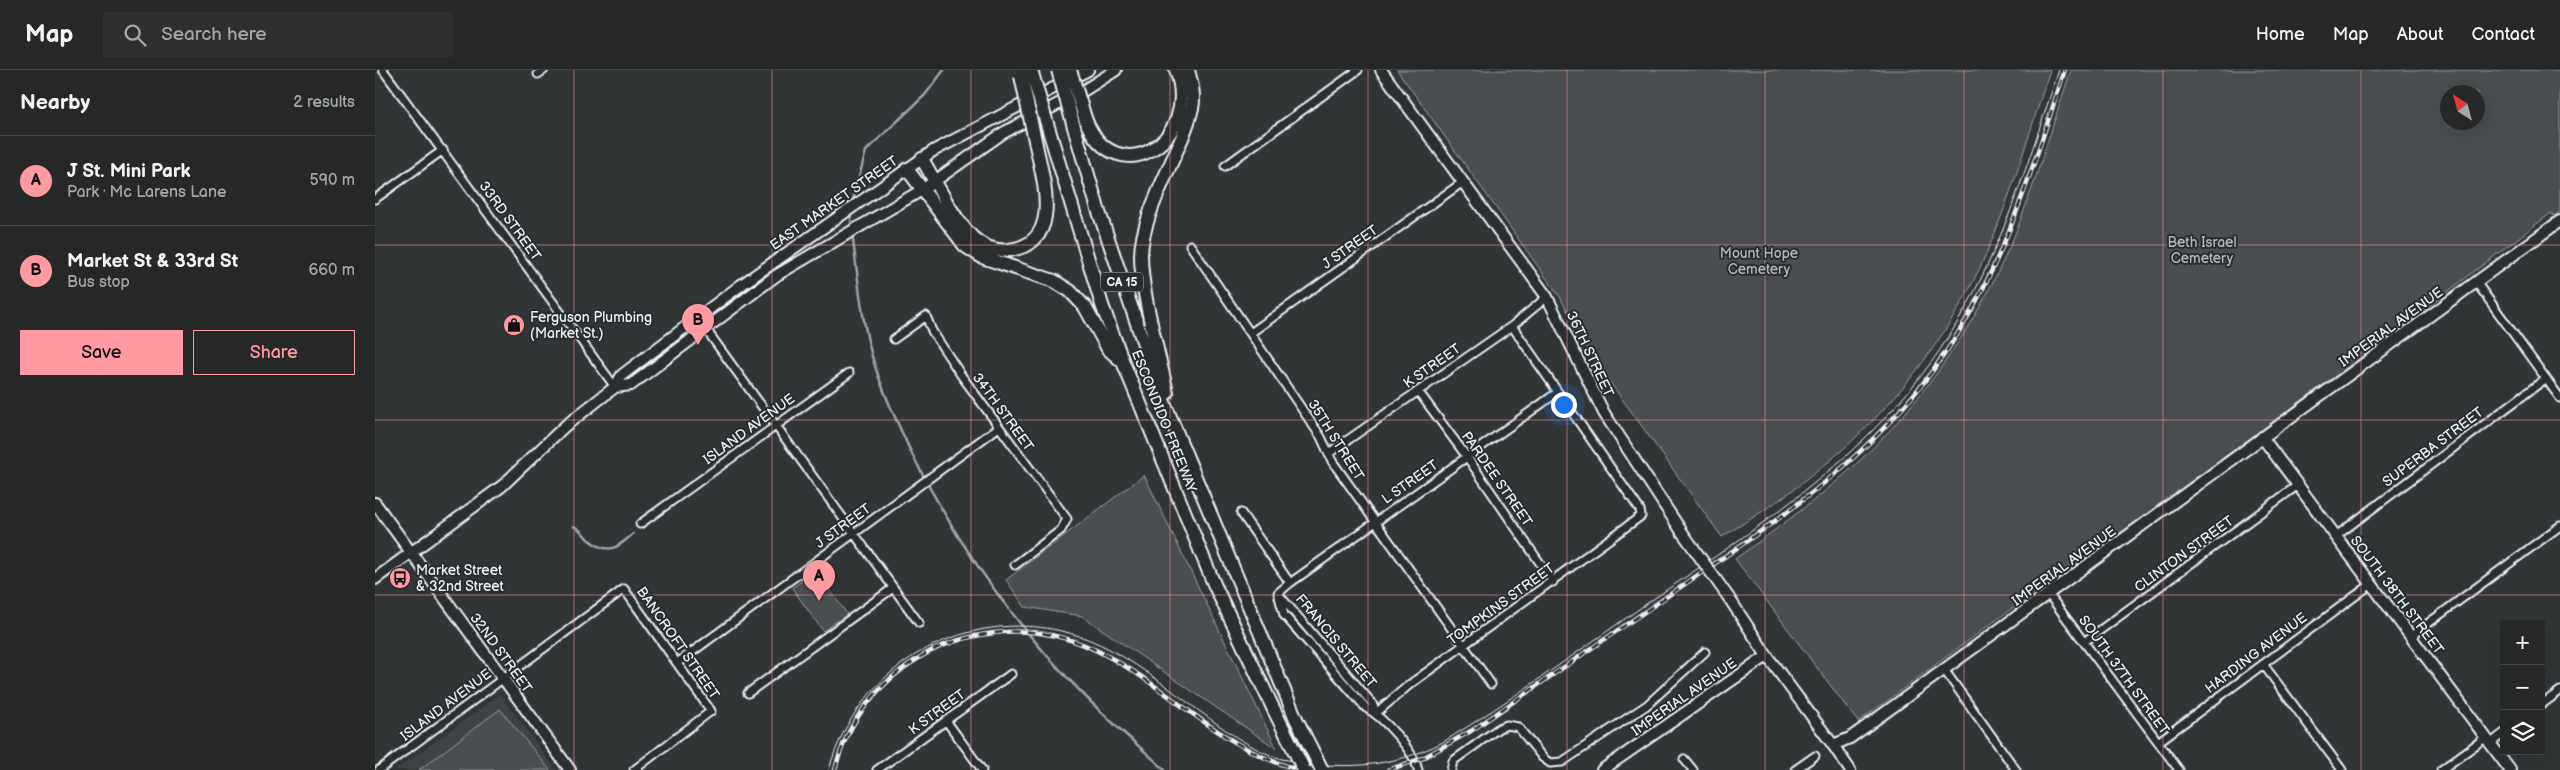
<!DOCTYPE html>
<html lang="en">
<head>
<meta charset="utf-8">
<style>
	:root { --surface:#262828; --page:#2e3030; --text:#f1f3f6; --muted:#a4a6a8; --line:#424445; --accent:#ff9aa2 }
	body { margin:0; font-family:"Balsamiq Sans",sans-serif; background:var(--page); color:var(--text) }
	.controls { position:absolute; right:15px; bottom:15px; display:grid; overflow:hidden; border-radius:0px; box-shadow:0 5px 20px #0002 }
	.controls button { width:45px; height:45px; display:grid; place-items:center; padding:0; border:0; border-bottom:1px solid var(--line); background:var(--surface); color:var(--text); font:25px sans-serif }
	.compass { position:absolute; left:2065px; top:15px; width:45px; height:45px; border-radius:50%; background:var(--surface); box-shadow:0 5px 20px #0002; rotate:324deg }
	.you { position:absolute; left:1188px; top:334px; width:18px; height:18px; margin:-12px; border:4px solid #fff; border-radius:50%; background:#1a73e8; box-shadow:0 0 0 8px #1a73e833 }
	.badge { display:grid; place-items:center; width:32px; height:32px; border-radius:50%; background:var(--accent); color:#111; font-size:16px; font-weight:700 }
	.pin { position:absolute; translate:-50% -41px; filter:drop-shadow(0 1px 2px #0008) }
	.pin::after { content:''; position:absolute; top:26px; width:18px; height:15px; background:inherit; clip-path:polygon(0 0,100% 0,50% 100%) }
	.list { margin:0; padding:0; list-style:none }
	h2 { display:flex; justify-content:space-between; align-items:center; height:65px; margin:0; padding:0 20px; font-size:21px }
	h2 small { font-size:16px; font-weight:400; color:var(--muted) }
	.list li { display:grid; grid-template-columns:32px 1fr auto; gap:15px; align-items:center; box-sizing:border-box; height:90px; padding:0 20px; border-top:1px solid var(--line) }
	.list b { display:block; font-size:19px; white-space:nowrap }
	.list p { margin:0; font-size:16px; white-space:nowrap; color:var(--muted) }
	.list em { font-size:16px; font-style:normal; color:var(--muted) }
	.actions { display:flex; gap:10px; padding:15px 20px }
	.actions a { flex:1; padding:11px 0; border:1px solid var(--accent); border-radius:0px; text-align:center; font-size:18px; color:var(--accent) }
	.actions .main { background:var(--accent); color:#111 }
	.icon { flex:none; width:28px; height:28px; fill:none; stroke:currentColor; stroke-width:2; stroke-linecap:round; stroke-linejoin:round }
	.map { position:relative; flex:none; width:2185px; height:700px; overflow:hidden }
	header { display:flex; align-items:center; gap:30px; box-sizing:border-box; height:70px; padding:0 25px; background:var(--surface); border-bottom:1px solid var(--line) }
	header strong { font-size:24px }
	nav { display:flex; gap:28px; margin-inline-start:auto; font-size:18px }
	.search { width:350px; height:45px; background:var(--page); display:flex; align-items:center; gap:12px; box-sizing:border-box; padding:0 18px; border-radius:0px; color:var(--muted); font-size:19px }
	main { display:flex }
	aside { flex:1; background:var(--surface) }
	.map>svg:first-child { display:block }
	.built { fill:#3f4244 }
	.green { fill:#494d4f; stroke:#989fa4; fill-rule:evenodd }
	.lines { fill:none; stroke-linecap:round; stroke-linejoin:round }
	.stream { stroke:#9fa5aa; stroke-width:2.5 }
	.street-casing { stroke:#e8f1f8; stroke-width:11 }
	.secondary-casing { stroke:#e8f1f8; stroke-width:14 }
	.primary-casing { stroke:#e8f1f8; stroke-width:14 }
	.highway-casing { stroke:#e8f1f8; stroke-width:16 }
	.street { stroke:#2a2d2e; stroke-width:7 }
	.secondary { stroke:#2a2d2e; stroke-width:10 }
	.primary { stroke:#2a2d2e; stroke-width:10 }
	.highway { stroke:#2a2d2e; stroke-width:12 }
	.tram { stroke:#e8f1f8; stroke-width:1 }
	.rail-casing { stroke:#e8f1f8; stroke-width:4.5 }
	.rail { stroke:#2a2d2e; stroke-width:2.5; stroke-dasharray:8; stroke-linecap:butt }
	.secondary-bridge-casing { stroke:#e8f1f8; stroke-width:14; stroke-linecap:butt }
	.highway-bridge-casing { stroke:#e8f1f8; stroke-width:16; stroke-linecap:butt }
	.secondary-bridge { stroke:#2a2d2e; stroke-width:10 }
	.highway-bridge { stroke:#2a2d2e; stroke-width:12 }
	.grid { fill:none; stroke:#ff9aa2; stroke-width:1; stroke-opacity:0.55 }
	.labels { text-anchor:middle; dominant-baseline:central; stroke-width:4; stroke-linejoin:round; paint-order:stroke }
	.shield { fill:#2a2d2e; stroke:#afb6bb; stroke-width:1 }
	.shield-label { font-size:12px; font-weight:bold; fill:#e8f1f8 }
	.street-label { font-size:14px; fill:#e8f1f8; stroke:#2a2d2e }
	.park-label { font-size:14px; fill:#b0b8bd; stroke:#2a2d2e }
	.poi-label { font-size:14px; fill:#e8f1f8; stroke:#2a2d2e; text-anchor:start }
</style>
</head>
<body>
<header>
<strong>Map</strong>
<div class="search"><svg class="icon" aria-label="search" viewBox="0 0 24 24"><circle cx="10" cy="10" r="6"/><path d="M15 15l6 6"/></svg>Search here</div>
<nav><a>Home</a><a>Map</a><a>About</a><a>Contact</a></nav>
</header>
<main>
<aside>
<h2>Nearby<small>2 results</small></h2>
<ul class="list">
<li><span class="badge">A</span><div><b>J St. Mini Park</b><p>Park · Mc Larens Lane</p></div><em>590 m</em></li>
<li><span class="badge">B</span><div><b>Market St &amp; 33rd St</b><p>Bus stop</p></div><em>660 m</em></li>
</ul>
<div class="actions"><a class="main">Save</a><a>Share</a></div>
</aside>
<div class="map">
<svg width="2185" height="700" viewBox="0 0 2185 700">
	<rect width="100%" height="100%" fill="#323536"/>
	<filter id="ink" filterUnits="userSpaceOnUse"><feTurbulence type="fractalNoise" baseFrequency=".02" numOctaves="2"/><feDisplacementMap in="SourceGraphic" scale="10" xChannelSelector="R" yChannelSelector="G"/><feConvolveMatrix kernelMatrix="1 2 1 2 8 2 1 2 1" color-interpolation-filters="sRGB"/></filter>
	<g filter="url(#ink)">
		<path class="built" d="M 125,624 L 181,700 L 21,700 Z"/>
		<path class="green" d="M 1022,0 L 1675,0 C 1655,61 1637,123 1612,182 C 1573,272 1509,350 1431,410 C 1405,431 1375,449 1347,467 L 1216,286 L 1185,227 Z
			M 1696,0 L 2185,0 L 2185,142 L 2179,146 L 2176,143 L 2004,274 L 1704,493 L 1700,492 L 1483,652 L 1360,489 C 1401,459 1442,430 1479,396 C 1550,331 1609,244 1644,154 C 1663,104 1679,51 1696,0 ZM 2102,22 L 2102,52 L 2072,52 L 2072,22 Z
			M 769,405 L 902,679 L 707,546 L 650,537 L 631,510 Z
			M 441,501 L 472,544 L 448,561 L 417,518 Z
			M 125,639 L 175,700 L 44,700 Z"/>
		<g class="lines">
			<path class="stream" d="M 477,133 L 491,81 L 550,25 L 569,0
				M 476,143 L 476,158
				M 477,163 C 482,199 485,236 493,271 C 502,310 520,348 537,384 C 581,472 638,553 707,623 C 733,650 762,674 790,700
				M 198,456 C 205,458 208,464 213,469 C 233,486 242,478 258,464"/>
			<g class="street-casing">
				<path id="street" d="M 8,0 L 240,317
					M 163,4 L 169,0
					M 850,96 L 983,0
					M 0,129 L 68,80
					M 815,175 L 946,367 L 957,391 L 1116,614
					M 2101,212 L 2185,328
					M 322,247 L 544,553
					M 877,262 L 1088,112
					M 519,269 L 551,246 L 557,261 L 586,305 L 692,449 L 686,460 L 640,495
					M 1043,321 L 1092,387 L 1178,512
					M 954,383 L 1137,256 L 1172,227
					M 866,443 L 915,513
					M 265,454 L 474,303
					M 1961,466 L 2170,309
					M 903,523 L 915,513 L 1183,322
					M 903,523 L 909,545 L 991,638 C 1008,647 1039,681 1043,700
					M 1674,525 L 1804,700
					M 905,526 L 997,633 L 1001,643
					M 2036,566 L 2185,456
					M 1709,572 L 1923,415
					M 302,593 L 624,357
					M 1888,594 L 1967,700
					M 1570,601 L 1641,700
					M 373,623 L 518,518
					M 2166,635 L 2185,621
					M 1001,643 L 1034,615 L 1266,446 L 1265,440 L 1137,256
					M 572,652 L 607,700
					M 1783,672 L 1995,515
					M 2116,673 L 2129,663
					M 1309,689 L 1318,700
					M 4,700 L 249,519 L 336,641 L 259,700
					M 502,700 L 636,604
					M 1076,700 L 1078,691 L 1124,658 L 1132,655 L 1143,657 L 1168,688 L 1175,693 L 1187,692 L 1272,635 L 1330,582
					M 1420,700 L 1440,686
					M 2066,700 L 2110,668"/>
			</g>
			<g class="secondary-casing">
				<path id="secondary" d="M 1006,0 L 1172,227 L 1229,343 L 1307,462
					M 1887,367 L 2135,700
					M 0,433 L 195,700
					M 1354,528 L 1392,586
					M 1458,675 L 1475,700"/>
			</g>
			<g class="primary-casing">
				<path id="primary" d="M 240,317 L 256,315 L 402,205 L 547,120 L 628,63 L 708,21 L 741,0
					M 0,509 L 127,416 L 190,356 L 240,317 L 247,305 L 366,215 L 558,81 L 713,0
					M 1227,700 L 1392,586 L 1458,675 L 1475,668 L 2185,151"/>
			</g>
			<g class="highway-casing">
				<path id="highway" d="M 711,51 C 742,124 827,70 801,0
					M 699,57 L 723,139 L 788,330 L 921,649
					M 676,67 L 727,235 L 748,292 L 839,514 L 899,640
					M 547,89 C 562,114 576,145 596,166 C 606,176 620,182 634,180 C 689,173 668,110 661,75
					M 532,99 L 590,176 L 607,187 L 679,211 L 695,221 L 710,237 L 733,279 L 748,292
					M 792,323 C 784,283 766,224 766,185 C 767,139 807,82 817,38 C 820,25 816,12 813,0"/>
			</g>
			<use href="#street" class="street"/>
			<use href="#secondary" class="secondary"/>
			<use href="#primary" class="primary"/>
			<use href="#highway" class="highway"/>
			<path class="tram" d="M 454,700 C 467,650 503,605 547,581 C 606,549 676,547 736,580 C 766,596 794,619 823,640 C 849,659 876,680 907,689 C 964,700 1016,699 1068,672 C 1135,631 1199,584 1264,539 C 1382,457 1502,384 1579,258 C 1628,178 1654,88 1684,0"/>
			<g class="rail-casing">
				<path id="rail" d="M 460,700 C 472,651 504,611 547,586 C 569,573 594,566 619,563 C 748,546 812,673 926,700
					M 1013,700 L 1048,688 L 1096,661 C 1168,611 1241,562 1313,512 C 1420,438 1515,375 1585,260 C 1634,180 1660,89 1690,0"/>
			</g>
			<use href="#rail" class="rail"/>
			<g class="secondary-bridge-casing">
				<path id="secondary-bridge" d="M 1307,462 L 1354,528"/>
			</g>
			<g class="highway-bridge-casing">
				<path id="highway-bridge" d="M 656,0 L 676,67
					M 683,0 L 699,57
					M 695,0 L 711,51
					M 646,6 L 661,75
					M 899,640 L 929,700
					M 921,649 L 947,700"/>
			</g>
			<use href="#secondary-bridge" class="secondary-bridge"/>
			<use href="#highway-bridge" class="highway-bridge"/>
		</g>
	</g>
	<path class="grid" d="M 199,0 L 199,700M 397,0 L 397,700M 596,0 L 596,700M 795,0 L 795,700M 993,0 L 993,700M 1192,0 L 1192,700M 1390,0 L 1390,700M 1589,0 L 1589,700M 1788,0 L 1788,700M 1986,0 L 1986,700M 0,175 L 2185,175M 0,350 L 2185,350M 0,525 L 2185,525"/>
	<defs>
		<g id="shop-disc" transform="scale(1.125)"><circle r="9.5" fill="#ff9aa2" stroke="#2a2d2e"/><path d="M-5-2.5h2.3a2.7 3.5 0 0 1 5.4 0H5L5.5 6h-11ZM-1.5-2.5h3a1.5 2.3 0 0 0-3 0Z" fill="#111"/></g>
		<g id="bus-disc" transform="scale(1.125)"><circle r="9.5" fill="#ff9aa2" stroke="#2a2d2e"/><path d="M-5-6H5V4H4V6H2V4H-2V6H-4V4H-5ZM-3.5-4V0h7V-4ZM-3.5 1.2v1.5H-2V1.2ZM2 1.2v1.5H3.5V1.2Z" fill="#111"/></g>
	</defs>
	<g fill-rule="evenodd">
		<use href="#shop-disc" x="139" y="255"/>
		<use href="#bus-disc" x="25" y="508"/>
	</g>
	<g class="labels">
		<rect class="shield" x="726" y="202.5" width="42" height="19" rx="4"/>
		<g class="shield-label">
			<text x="747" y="212">CA 15</text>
		</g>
		<g class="street-label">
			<text transform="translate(459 133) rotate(-35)">EAST MARKET STREET</text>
			<text transform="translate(135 151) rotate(54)">33RD STREET</text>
			<text transform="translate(975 177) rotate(-35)">J STREET</text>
			<text transform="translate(2016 257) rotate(-36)">IMPERIAL AVENUE</text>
			<text transform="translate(1215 284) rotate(65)">36TH STREET</text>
			<text transform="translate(1057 296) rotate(-35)">K STREET</text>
			<text transform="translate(628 342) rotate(54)">34TH STREET</text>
			<text transform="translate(789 351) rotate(68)">ESCONDIDO FREEWAY</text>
			<text transform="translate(374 359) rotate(-36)">ISLAND AVENUE</text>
			<text transform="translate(961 370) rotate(58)">35TH STREET</text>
			<text transform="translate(2058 377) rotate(-37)">SUPERBA STREET</text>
			<text transform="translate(1122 409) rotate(55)">PARDEE STREET</text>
			<text transform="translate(1035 412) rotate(-35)">L STREET</text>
			<text transform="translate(468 456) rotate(-36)">J STREET</text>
			<text transform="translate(1809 484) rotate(-36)">CLINTON STREET</text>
			<text transform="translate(1689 496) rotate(-36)">IMPERIAL AVENUE</text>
			<text transform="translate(2022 525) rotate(53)">SOUTH 38TH STREET</text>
			<text transform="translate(1126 534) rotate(-36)">TOMPKINS STREET</text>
			<text transform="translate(961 571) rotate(50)">FRANCIS STREET</text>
			<text transform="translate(303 573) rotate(55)">BANCROFT STREET</text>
			<text transform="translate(126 583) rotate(54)">32ND STREET</text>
			<text transform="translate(1881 583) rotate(-37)">HARDING AVENUE</text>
			<text transform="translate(1749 605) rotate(54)">SOUTH 37TH STREET</text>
			<text transform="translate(1309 627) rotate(-35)">IMPERIAL AVENUE</text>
			<text transform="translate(71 635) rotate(-37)">ISLAND AVENUE</text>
			<text transform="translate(562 642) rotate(-36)">K STREET</text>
		</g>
		<g class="park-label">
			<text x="1827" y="172">Beth Israel<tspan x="1827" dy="16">Cemetery</tspan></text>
			<text x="1384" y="183">Mount Hope<tspan x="1384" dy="16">Cemetery</tspan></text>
		</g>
		<g class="poi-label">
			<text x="155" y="247">Ferguson Plumbing<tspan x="155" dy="16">(Market St.)</tspan></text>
			<text x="41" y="500">Market Street<tspan x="41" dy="16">&amp; 32nd Street</tspan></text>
		</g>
	</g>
</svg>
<div class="controls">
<button>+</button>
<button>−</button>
<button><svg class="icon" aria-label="layers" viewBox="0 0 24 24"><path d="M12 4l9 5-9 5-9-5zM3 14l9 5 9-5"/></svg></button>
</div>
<svg class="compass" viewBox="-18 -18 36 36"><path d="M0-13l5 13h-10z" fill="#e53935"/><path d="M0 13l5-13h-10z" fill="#a4a6a8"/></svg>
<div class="you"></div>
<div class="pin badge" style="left:444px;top:531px">A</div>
<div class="pin badge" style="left:323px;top:275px">B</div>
</div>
</main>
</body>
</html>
